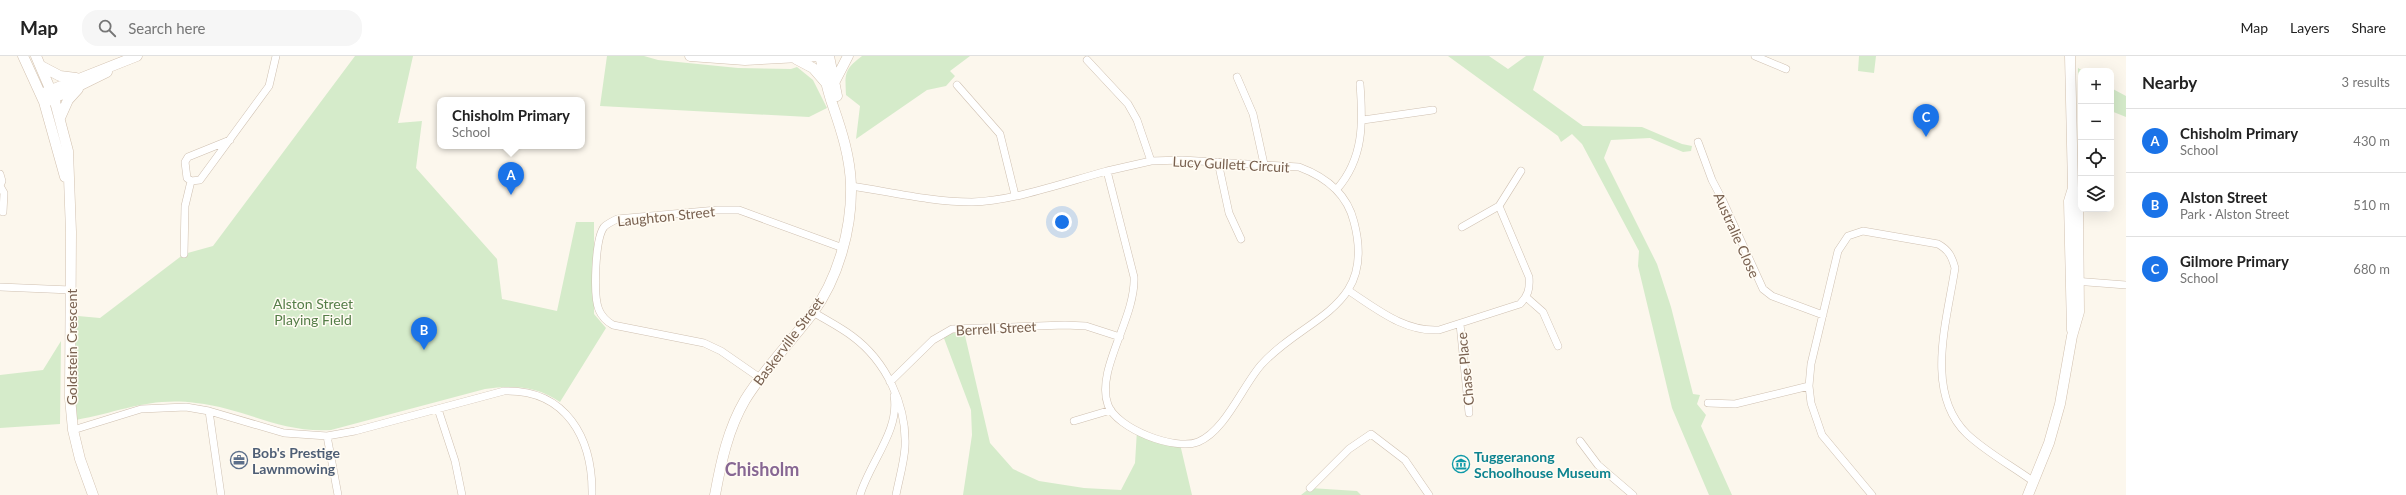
<!DOCTYPE html>
<html lang="en">
<head>
<meta charset="utf-8">
<style>
	:root { --surface:#fff; --page:#f6f6f6; --text:#222; --muted:#767676; --line:#e0e0e0; --accent:#1a73e8 }
	body { margin:0; font-family:Lato,sans-serif; background:var(--page); color:var(--text) }
	.controls { position:absolute; right:12px; top:12px; display:grid; overflow:hidden; border-radius:8px; box-shadow:0 4px 16px #0002 }
	.controls button { width:36px; height:36px; display:grid; place-items:center; padding:0; border:0; border-bottom:1px solid var(--line); background:var(--surface); color:var(--text); font:20px sans-serif }
	.you { position:absolute; left:1062px; top:166px; width:14px; height:14px; margin:-10px; border:3px solid #fff; border-radius:50%; background:#1a73e8; box-shadow:0 0 0 6px #1a73e833 }
	.badge { display:grid; place-items:center; width:26px; height:26px; border-radius:50%; background:var(--accent); color:#fff; font-size:13px; font-weight:700 }
	.pin { position:absolute; translate:-50% -33px; filter:drop-shadow(0 1px 2px #0008) }
	.pin::after { content:''; position:absolute; top:21px; width:14px; height:12px; background:inherit; clip-path:polygon(0 0,100% 0,50% 100%) }
	.popup { position:absolute; left:437px; top:41px; width:148px; height:52px; box-sizing:border-box; display:grid; place-content:center; border-radius:8px; background:var(--surface); filter:drop-shadow(0 1px 3px #0005); font-size:13px; white-space:nowrap; color:var(--muted) }
	.popup b { font-size:15px; color:var(--text) }
	.popup::after { content:''; position:absolute; left:50%; top:100%; margin-left:-8px; border:8px solid transparent; border-top-color:var(--surface) }
	.list { margin:0; padding:0; list-style:none }
	h2 { display:flex; justify-content:space-between; align-items:center; height:52px; margin:0; padding:0 16px; font-size:17px }
	h2 small { font-size:13px; font-weight:400; color:var(--muted) }
	.list li { display:grid; grid-template-columns:26px 1fr auto; gap:12px; align-items:center; box-sizing:border-box; height:64px; padding:0 16px; border-top:1px solid var(--line) }
	.list b { display:block; font-size:15px; white-space:nowrap }
	.list p { margin:0; font-size:13px; white-space:nowrap; color:var(--muted) }
	.list em { font-size:13px; font-style:normal; color:var(--muted) }
	.icon { flex:none; width:22px; height:22px; fill:none; stroke:currentColor; stroke-width:2; stroke-linecap:round; stroke-linejoin:round }
	.map { position:relative; flex:none; width:2126px; height:439px; overflow:hidden }
	header { display:flex; align-items:center; gap:24px; box-sizing:border-box; height:56px; padding:0 20px; background:var(--surface); border-bottom:1px solid var(--line) }
	header strong { font-size:19px }
	nav { display:flex; gap:22px; margin-inline-start:auto; font-size:14px }
	.search { width:280px; height:36px; background:var(--page); display:flex; align-items:center; gap:10px; box-sizing:border-box; padding:0 14px; border-radius:16px; color:var(--muted); font-size:15px }
	main { display:flex }
	aside { flex:1; background:var(--surface) }
	.map>svg:first-child { display:block }
	.green { fill:#d5ebca }
	.lines { fill:none; stroke-linecap:round; stroke-linejoin:round }
	.street-casing { stroke:#cfc0b1; stroke-width:8 }
	.secondary-casing { stroke:#d2c1af; stroke-width:11 }
	.street { stroke:#fff; stroke-width:7 }
	.secondary { stroke:#fff; stroke-width:10 }
	.labels { text-anchor:middle; dominant-baseline:central; stroke-width:3; stroke-linejoin:round; paint-order:stroke }
	.street-label { font-size:14px; fill:#78604f; stroke:#fffbf3 }
	.park-label { font-size:14px; fill:#547d47; stroke:#fffbf3 }
	.service-label { font-size:14px; font-weight:bold; fill:#4e5e75; stroke:#fffbf3; text-anchor:start }
	.culture-label { font-size:14px; font-weight:bold; fill:#0d838f; stroke:#fffbf3; text-anchor:start }
	.district-label { font-size:18px; font-weight:bold; fill:#876793; stroke:#fffbf3 }
</style>
</head>
<body>
<header>
<strong>Map</strong>
<div class="search"><svg class="icon" aria-label="search" viewBox="0 0 24 24"><circle cx="10" cy="10" r="6"/><path d="M15 15l6 6"/></svg>Search here</div>
<nav><a>Map</a><a>Layers</a><a>Share</a></nav>
</header>
<main>
<div class="map">
<svg width="2126" height="439" viewBox="0 0 2126 439">
	<rect width="100%" height="100%" fill="#fcf7ed"/>
	<path class="green" d="M 355,0 L 413,0 L 398,67 L 422,65 L 416,112 L 497,203 L 502,243 L 557,255 L 576,166 L 594,166 L 594,258 L 606,272 L 560,346 C 537,330 512,329 485,333 L 331,374 C 278,377 245,352 196,347 C 149,341 121,356 76,364 L 70,320 L 78,260 L 100,262 L 184,198 L 213,190 Z
		M 607,0 L 644,0 L 658,4 L 738,12 L 791,13 L 797,11 L 813,24 L 827,52 L 809,61 L 600,50 Z
		M 862,0 L 970,0 L 950,15 L 955,20 L 946,30 L 927,34 L 856,83 L 860,50 L 846,39 C 845,17 844,14 862,0 Z
		M 1448,0 L 1489,0 L 1508,13 L 1526,0 L 1544,0 L 1533,34 L 1583,70 L 1642,71 L 1682,88 L 1692,90 L 1691,95 L 1683,96 L 1650,82 L 1611,84 L 1604,102 L 1657,208 L 1671,251 L 1693,338 L 1700,339 L 1697,348 L 1706,359 L 1701,370 L 1732,439 L 1709,439 L 1672,352 L 1638,210 L 1639,195 L 1582,88 L 1572,78 L 1561,86 L 1558,80 Z
		M 1859,0 L 1876,0 L 1874,17 L 1858,15 Z
		M 2078,12 L 2083,15 L 2081,15 L 2081,74 L 2079,75 Z
		M 2111,32 L 2126,40 L 2126,61 L 2111,55 Z
		M 963,271 L 990,387 L 1013,413 L 1039,425 L 1084,432 L 1121,434 L 1135,407 L 1137,374 L 1180,388 L 1192,439 L 963,439 L 972,379 L 971,354 L 942,277 Z
		M 61,285 L 60,368 L 0,372 L 0,319 L 43,314 Z
		M 1310,432 L 1357,435 L 1361,439 L 1301,439 Z"/>
	<g class="lines">
		<g class="street-casing">
			<path id="street" d="M 1755,0 L 1786,13
				M 1087,4 L 1128,48 L 1137,64 L 1151,105
				M 1237,21 L 1253,58 L 1264,108
				M 957,29 L 1000,78 L 1015,139
				M 1363,64 L 1433,54
				M 230,84 L 188,101 L 185,106 L 187,122 L 191,125 L 200,124 L 269,30 L 276,0
				M 1698,86 L 1712,124 L 1722,143 L 1763,233 L 1772,240 L 1823,259
				M 1218,106 L 1229,157 L 1241,183
				M 0,118 L 2,125 L 0,130
				M 0,130 L 4,137 L 3,156
				M 851,130 C 891,136 932,146 972,146 C 1014,145 1066,126 1107,115 L 1134,221 C 1136,262 1095,314 1108,349 C 1117,373 1175,395 1198,386 C 1225,375 1242,331 1261,309 C 1305,260 1377,253 1354,166 C 1347,137 1326,121 1299,111 L 1182,104 L 1151,105 L 1107,115
				M 1337,133 C 1364,102 1363,66 1360,28
				M 1462,171 L 1499,150 L 1521,115
				M 184,198 L 185,150 L 191,125
				M 2074,225 L 2126,229
				M 0,231 L 71,234
				M 1349,235 C 1377,253 1404,276 1439,274 L 1520,248 C 1528,240 1530,233 1529,221 L 1499,150
				M 1526,241 L 1543,256 L 1558,290
				M 813,256 C 826,264 840,271 852,280 C 886,305 907,349 905,391 C 904,407 899,423 896,439
				M 1460,268 L 1469,357
				M 760,322 L 721,295 L 704,287 L 613,269 C 606,265 602,261 599,254 C 593,240 595,183 604,171 C 608,167 613,165 617,163 L 717,154 L 739,154 L 843,192
				M 890,326 L 933,284 L 952,273 L 1065,269 L 1086,270 L 1120,281
				M 1708,347 L 1735,348 L 1809,330
				M 438,353 L 455,405 L 462,439
				M 209,355 L 221,439
				M 1074,365 L 1111,354
				M 73,374 L 141,353 L 186,351 L 209,355 L 284,377 L 327,380 L 355,375 L 504,335 C 566,333 593,382 592,439
				M 327,380 L 338,439
				M 1580,385 L 1598,409 L 1633,439
				M 1310,432 L 1349,393 L 1371,378 L 1405,404 L 1429,439
				M 860,439 C 870,406 900,374 894,340
				M 1872,439 L 1822,379 L 1811,347 L 1809,330 L 1811,308 L 1838,195 L 1848,180 L 1863,175 L 1938,188 C 1949,194 1952,201 1955,212 C 1947,265 1924,336 1967,378 C 1986,396 2012,410 2034,426"/>
		</g>
		<g class="secondary-casing">
			<path id="secondary" d="M 23,0 L 44,46 L 65,121
				M 36,0 L 54,42 L 68,95 L 71,176 L 70,342 L 73,374 L 80,403 L 93,439
				M 690,0 L 745,4 L 819,0
				M 829,0 L 837,40
				M 2070,0 L 2073,132 L 2069,145 L 2072,274
				M 796,3 L 813,12 L 826,27
				M 41,10 L 60,20 L 76,22
				M 834,27 L 848,0
				M 46,36 L 137,0
				M 48,45 L 107,16
				M 60,62 L 68,44 L 78,33
				M 715,439 C 721,406 728,373 745,344 C 764,313 790,287 812,258 C 838,223 852,173 851,129 C 850,101 842,76 833,50 C 827,34 824,16 820,0
				M 2028,439 L 2049,387 L 2060,348 L 2072,280 L 2079,256 L 2078,145 L 2073,132"/>
		</g>
		<use href="#street" class="street"/>
		<use href="#secondary" class="secondary"/>
	</g>
	<defs>
		<g id="office-ring" transform="scale(0.9)"><circle r="9.5" fill="#fffbf3" stroke="#5c6f8a" stroke-width="1.5"/><path d="M-6-3h4V-5.5h4V-3h4V5H-6ZM-1-4.5V-3h2v-1.5ZM-6 0V1H6V0Z" fill="#5c6f8a"/></g>
		<g id="museum-ring" transform="scale(0.9)"><circle r="9.5" fill="#fffbf3" stroke="#0f9aa8" stroke-width="1.5"/><path d="M0-6L6-3V-2H-6V-3ZM-5-1h2V3h-2ZM-1-1h2V3h-2ZM3-1h2V3H3ZM-6 4H6V6H-6Z" fill="#0f9aa8"/></g>
	</defs>
	<g fill-rule="evenodd">
		<use href="#office-ring" x="239" y="404"/>
		<use href="#museum-ring" x="1461" y="408"/>
	</g>
	<g class="labels">
		<g class="street-label">
			<text transform="translate(1231 108) rotate(3)">Lucy Gullett Circuit</text>
			<text transform="translate(666 160) rotate(-6)">Laughton Street</text>
			<text transform="translate(1737 179) rotate(66)">Australie Close</text>
			<text transform="translate(996 272) rotate(-3)">Berrell Street</text>
			<text transform="translate(788 285) rotate(-53)">Baskerville Street</text>
			<text transform="translate(71 291) rotate(-90)">Goldstein Crescent</text>
			<text transform="translate(1465 313) rotate(-96)">Chase Place</text>
		</g>
		<g class="park-label">
			<text x="313" y="247">Alston Street<tspan x="313" dy="16">Playing Field</tspan></text>
		</g>
		<g class="service-label">
			<text x="252" y="396">Bob's Prestige<tspan x="252" dy="16">Lawnmowing</tspan></text>
		</g>
		<g class="culture-label">
			<text x="1474" y="400">Tuggeranong<tspan x="1474" dy="16">Schoolhouse Museum</tspan></text>
		</g>
		<g class="district-label">
			<text x="762" y="413">Chisholm</text>
		</g>
	</g>
</svg>
<div class="controls">
<button>+</button>
<button>−</button>
<button><svg class="icon" aria-label="locate" viewBox="0 0 24 24"><circle cx="12" cy="12" r="6"/><path d="M12 2v4M12 18v4M2 12h4M18 12h4"/></svg></button>
<button><svg class="icon" aria-label="layers" viewBox="0 0 24 24"><path d="M12 4l9 5-9 5-9-5zM3 14l9 5 9-5"/></svg></button>
</div>
<div class="you"></div>
<div class="pin badge" style="left:511px;top:139px">A</div>
<div class="popup"><b>Chisholm Primary</b>School</div>
<div class="pin badge" style="left:424px;top:294px">B</div>
<div class="pin badge" style="left:1926px;top:81px">C</div>
</div>
<aside>
<h2>Nearby<small>3 results</small></h2>
<ul class="list">
<li><span class="badge">A</span><div><b>Chisholm Primary</b><p>School</p></div><em>430 m</em></li>
<li><span class="badge">B</span><div><b>Alston Street</b><p>Park · Alston Street</p></div><em>510 m</em></li>
<li><span class="badge">C</span><div><b>Gilmore Primary</b><p>School</p></div><em>680 m</em></li>
</ul>
</aside>
</main>
</body>
</html>
